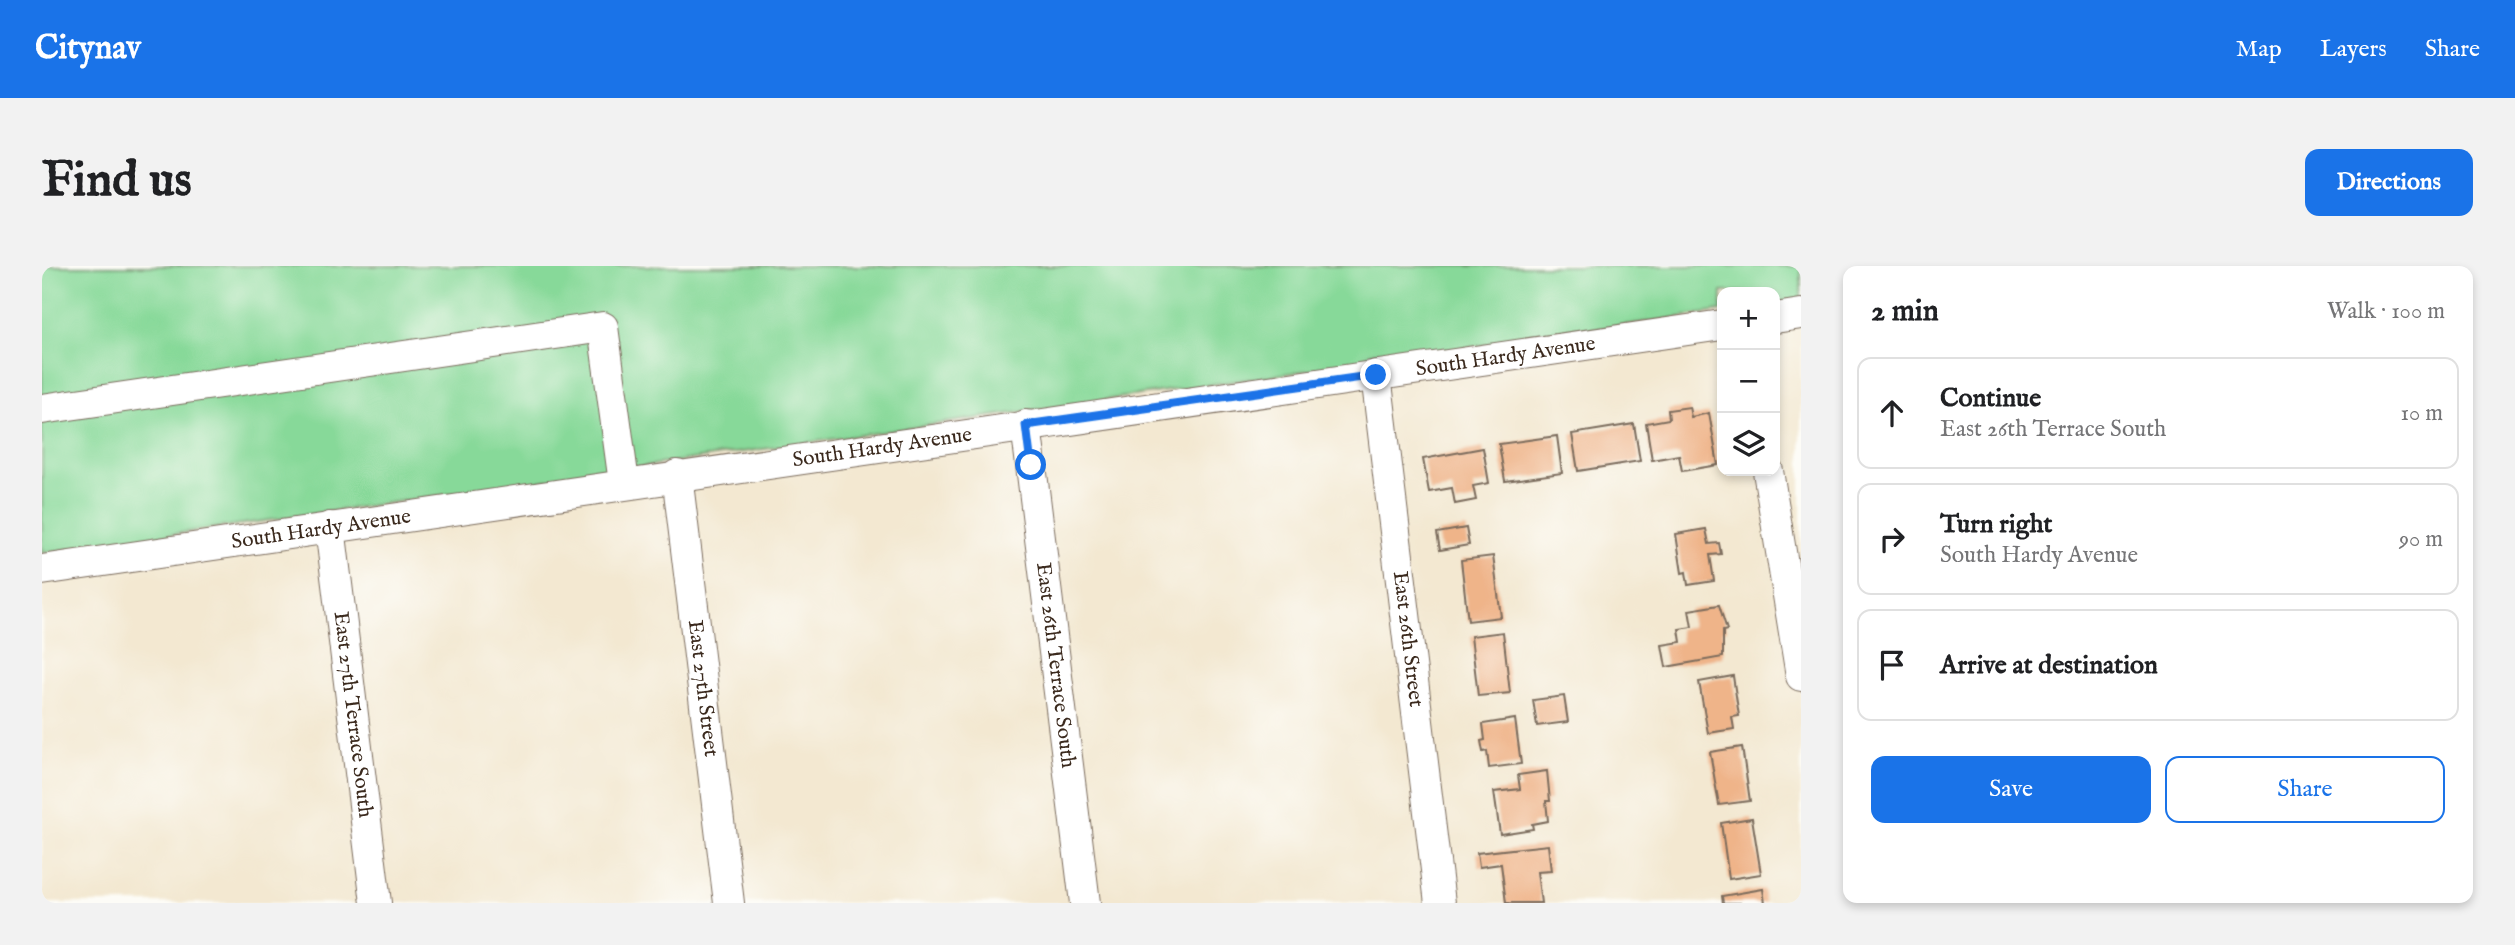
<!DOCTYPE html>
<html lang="en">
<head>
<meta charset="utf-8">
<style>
	:root { --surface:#fff; --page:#f2f2f2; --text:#202124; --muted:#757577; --line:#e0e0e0; --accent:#1a73e8 }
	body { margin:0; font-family:"IM FELL English",serif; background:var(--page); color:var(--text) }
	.controls { position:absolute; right:21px; top:21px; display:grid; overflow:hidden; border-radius:14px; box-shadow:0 4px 10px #0003 }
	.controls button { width:63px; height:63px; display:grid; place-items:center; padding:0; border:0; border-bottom:2px solid var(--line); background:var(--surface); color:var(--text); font:35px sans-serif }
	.stop { position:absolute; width:21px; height:21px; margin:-16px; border:5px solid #1a73e8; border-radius:50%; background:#fff }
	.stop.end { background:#1a73e8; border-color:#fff; box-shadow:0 2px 7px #0008 }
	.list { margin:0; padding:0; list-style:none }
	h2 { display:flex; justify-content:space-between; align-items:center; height:91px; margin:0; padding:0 28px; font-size:30px }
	h2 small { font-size:23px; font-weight:400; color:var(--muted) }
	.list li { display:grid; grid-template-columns:46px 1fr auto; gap:21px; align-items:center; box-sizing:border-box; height:112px; margin:0 14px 14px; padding:0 14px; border:2px solid var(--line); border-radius:14px }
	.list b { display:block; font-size:26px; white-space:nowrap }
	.list p { margin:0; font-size:23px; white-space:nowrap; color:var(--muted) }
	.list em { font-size:23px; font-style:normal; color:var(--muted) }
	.actions { display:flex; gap:14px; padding:21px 28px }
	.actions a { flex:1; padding:16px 0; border:2px solid var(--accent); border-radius:14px; text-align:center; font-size:24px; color:var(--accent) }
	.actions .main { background:var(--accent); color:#fff }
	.icon { flex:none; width:38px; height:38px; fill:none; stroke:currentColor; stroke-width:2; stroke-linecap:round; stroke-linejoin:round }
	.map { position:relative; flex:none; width:1759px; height:637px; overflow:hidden; border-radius:14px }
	header { display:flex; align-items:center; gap:42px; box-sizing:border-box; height:98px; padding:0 35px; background:var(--accent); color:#fff }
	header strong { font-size:33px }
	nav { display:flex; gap:38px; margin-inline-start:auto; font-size:24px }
	.intro { display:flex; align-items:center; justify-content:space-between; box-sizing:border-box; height:168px; padding:0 42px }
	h1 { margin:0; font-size:49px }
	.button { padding:18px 32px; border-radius:14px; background:var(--accent); color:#fff; font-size:24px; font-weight:700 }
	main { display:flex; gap:42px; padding:0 42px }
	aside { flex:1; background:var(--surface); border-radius:14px; box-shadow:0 4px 10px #0003 }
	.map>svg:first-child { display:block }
	.green { fill:#87d999; stroke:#61825c; stroke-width:2 }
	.building { fill:#efb489 }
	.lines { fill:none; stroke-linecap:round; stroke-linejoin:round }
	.minor-casing { stroke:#7b6c5d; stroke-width:32 }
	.minor { stroke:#fff; stroke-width:30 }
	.route { stroke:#1a73e8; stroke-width:9 }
	.labels { text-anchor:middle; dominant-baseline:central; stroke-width:5; stroke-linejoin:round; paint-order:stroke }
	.street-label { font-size:21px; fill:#3b2a1e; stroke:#fdfcf7 }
</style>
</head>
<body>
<header>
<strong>Citynav</strong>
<nav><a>Map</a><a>Layers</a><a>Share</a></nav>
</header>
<div class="intro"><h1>Find us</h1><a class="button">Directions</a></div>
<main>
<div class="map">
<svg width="1759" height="637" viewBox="0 0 1759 637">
	<rect width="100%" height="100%" fill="#fdfcf7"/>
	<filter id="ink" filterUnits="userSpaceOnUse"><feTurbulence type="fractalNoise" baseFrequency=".0143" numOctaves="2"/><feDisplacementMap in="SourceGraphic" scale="14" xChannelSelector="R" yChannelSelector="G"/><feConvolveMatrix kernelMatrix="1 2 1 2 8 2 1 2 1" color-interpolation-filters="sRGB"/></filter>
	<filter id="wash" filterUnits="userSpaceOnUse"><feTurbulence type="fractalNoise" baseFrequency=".00686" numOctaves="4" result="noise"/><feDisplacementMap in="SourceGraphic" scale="28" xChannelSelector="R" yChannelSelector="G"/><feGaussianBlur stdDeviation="1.57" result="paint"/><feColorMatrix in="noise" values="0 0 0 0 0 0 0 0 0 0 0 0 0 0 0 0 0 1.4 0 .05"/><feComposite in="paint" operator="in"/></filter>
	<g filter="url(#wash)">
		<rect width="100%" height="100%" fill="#f3e8d1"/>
		<path class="green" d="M 0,0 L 1759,0 L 1759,34 L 1733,38 L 1733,26 L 1680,26 L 1680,45 L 0,287 Z"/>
		<g id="blocks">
			<path class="building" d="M 1647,141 L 1649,151 L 1667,147 L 1676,199 L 1640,205 L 1637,189 L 1610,194 L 1604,157 L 1627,153 L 1626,144 Z
				M 1592,158 L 1598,195 L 1536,205 L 1530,168 Z
				M 1515,170 L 1520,207 L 1463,215 L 1457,178 Z
				M 1441,182 L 1447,217 L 1431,220 L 1434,234 L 1413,238 L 1410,222 L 1387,226 L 1381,193 Z
				M 1424,262 L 1427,279 L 1398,284 L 1395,267 Z
				M 1664,263 L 1667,278 L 1677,277 L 1679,288 L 1668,289 L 1672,315 L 1646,319 L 1644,306 L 1640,307 L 1634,268 Z
				M 1451,290 L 1459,351 L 1426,355 L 1419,294 Z
				M 1677,339 L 1685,364 L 1681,365 L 1681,391 L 1624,401 L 1620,379 L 1639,376 L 1637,363 L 1650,361 L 1647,344 Z
				M 1461,366 L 1468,427 L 1436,430 L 1429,370 Z
				M 1691,410 L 1697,450 L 1690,451 L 1692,463 L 1666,467 L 1657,416 Z
				M 1522,430 L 1526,456 L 1495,460 L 1491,434 Z
				M 1473,453 L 1479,498 L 1447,502 L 1445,485 L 1441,486 L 1439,475 L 1443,474 L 1441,458 Z
				M 1700,481 L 1708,535 L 1677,539 L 1668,486 Z
				M 1505,505 L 1508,535 L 1504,535 L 1506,555 L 1490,558 L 1491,563 L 1458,568 L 1452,526 L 1478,523 L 1476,509 Z
				M 1710,552 L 1719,608 L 1687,613 L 1679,557 Z
				M 1506,579 L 1509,605 L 1495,606 L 1499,637 L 1464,637 L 1459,598 L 1437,601 L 1435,587 Z
				M 1721,623 L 1723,637 L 1681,637 L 1680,630 Z"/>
		</g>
	</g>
	<g filter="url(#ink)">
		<use href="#blocks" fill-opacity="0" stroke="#7b6c5d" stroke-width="2"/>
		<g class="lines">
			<g class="minor-casing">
				<g id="minor">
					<path d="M 1733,52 L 1759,48"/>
					<path id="s1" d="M 1334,109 L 1398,637"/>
					<path d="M 0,143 L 561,61 L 582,217"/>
					<path id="s2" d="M 984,159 L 1043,637"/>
					<path d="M 1726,205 L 1759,410"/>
					<path id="s3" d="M 635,209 L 687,637"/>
					<path id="s4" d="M 288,261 L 334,637"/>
					<path id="s5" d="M 0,304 L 1680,59"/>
				</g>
			</g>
			<use href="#minor" class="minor"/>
		</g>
	</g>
	<g class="lines" filter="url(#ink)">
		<path class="route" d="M 989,199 L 984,159 L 1334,109"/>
	</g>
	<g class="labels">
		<g class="street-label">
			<text stroke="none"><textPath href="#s5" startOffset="1479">South Hardy Avenue</textPath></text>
			<text stroke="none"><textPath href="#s5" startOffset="849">South Hardy Avenue</textPath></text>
			<text stroke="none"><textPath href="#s5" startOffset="282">South Hardy Avenue</textPath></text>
			<text stroke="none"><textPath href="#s1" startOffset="266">East 26th Street</textPath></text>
			<text stroke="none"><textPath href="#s2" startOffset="242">East 26th Terrace South</textPath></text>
			<text stroke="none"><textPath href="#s3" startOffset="215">East 27th Street</textPath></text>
			<text stroke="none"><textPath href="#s4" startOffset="189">East 27th Terrace South</textPath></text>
		</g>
	</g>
</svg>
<div class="controls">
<button>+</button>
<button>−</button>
<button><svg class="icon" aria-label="layers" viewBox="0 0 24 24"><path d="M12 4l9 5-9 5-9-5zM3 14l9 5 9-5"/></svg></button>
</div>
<div class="stop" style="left:989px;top:199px"></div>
<div class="stop end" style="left:1334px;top:109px"></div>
</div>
<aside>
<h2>2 min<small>Walk · 100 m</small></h2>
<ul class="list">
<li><svg class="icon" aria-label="ahead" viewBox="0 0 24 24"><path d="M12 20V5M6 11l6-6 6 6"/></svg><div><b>Continue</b><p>East 26th Terrace South</p></div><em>10 m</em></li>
<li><svg class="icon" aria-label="right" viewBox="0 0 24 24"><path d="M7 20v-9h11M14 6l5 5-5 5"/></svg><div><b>Turn right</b><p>South Hardy Avenue</p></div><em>90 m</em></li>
<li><svg class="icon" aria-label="arrive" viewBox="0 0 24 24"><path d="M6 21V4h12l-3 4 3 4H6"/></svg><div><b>Arrive at destination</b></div></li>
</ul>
<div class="actions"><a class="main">Save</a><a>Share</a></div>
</aside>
</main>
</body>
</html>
